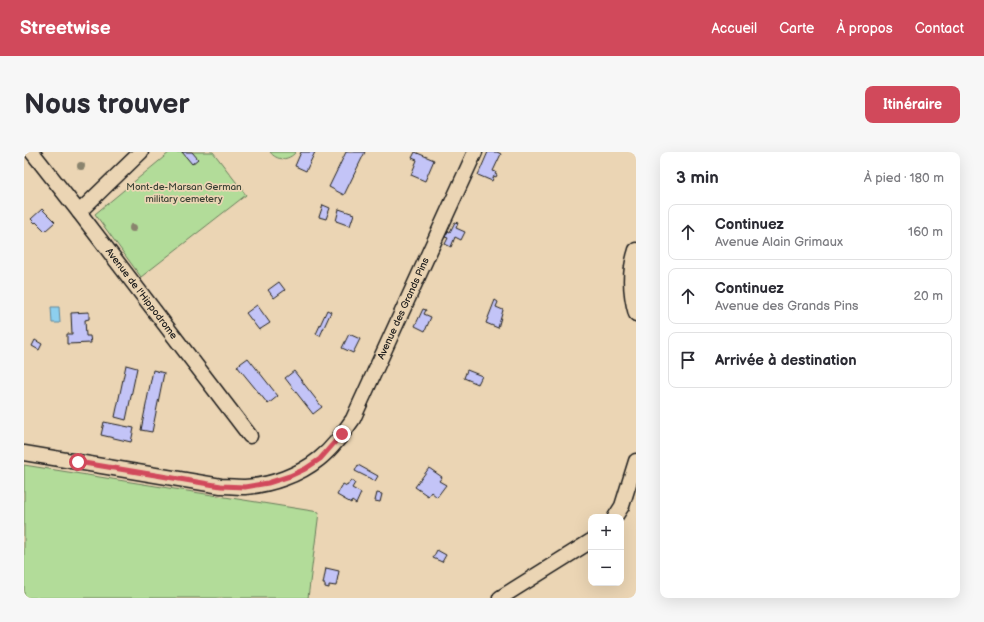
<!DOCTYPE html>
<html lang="fr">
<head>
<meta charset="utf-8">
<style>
	:root { --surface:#fff; --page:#f7f7f7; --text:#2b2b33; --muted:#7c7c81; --line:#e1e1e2; --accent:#d1495b }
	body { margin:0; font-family:"Balsamiq Sans",sans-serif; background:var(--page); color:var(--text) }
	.controls { position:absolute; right:12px; bottom:12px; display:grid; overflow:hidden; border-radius:8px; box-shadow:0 4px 16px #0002 }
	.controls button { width:36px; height:36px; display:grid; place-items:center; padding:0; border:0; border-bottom:1px solid var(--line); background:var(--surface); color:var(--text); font:20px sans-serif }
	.stop { position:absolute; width:12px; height:12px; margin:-9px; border:3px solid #d1495b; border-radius:50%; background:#fff }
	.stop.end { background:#d1495b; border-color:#fff; box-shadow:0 1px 4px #0008 }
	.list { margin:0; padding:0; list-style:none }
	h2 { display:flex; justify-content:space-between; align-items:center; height:52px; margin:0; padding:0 16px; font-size:17px }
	h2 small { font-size:13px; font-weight:400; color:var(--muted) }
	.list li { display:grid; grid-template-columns:26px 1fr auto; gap:12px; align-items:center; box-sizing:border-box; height:56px; margin:0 8px 8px; padding:0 8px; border:1px solid var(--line); border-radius:8px }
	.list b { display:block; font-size:15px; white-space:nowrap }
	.list p { margin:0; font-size:13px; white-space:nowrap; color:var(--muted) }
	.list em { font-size:13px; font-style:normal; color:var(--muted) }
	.icon { flex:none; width:22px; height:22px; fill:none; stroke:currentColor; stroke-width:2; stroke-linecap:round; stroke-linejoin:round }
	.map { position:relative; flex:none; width:612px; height:446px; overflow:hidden; border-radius:8px }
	header { display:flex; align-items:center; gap:24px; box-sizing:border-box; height:56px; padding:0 20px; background:var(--accent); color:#fff }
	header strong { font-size:19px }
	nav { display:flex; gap:22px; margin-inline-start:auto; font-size:14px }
	.intro { display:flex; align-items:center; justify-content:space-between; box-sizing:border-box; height:96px; padding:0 24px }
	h1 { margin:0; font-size:28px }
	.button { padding:10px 18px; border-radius:8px; background:var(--accent); color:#fff; font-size:14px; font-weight:700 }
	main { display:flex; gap:24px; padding:0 24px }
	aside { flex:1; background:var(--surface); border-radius:8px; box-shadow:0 4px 16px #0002 }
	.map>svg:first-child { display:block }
	.green { fill:#b2dc99; stroke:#677c5a }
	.water { fill:#8dcfee; stroke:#60879a }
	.building { fill:#c3c4f7; stroke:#1c1c1c }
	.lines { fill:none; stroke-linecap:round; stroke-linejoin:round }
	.minor-casing { stroke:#1c1c1c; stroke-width:17 }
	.minor { stroke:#ebd5b4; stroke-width:14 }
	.tree { fill:#8a846e }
	.route { stroke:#d1495b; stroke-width:5 }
	.labels { text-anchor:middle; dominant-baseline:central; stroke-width:3.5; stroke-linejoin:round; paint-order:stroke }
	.park-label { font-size:10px; fill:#3a4235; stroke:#ebd5b4 }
	.street-label { font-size:10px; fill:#1c1c1c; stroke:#ebd5b4 }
</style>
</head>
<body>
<header>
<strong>Streetwise</strong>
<nav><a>Accueil</a><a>Carte</a><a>À propos</a><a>Contact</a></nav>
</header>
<div class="intro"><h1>Nous trouver</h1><a class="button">Itinéraire</a></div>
<main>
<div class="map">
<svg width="612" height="446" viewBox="0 0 612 446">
	<rect width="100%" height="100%" fill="#ebd5b4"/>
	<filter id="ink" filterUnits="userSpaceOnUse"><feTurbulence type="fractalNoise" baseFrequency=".025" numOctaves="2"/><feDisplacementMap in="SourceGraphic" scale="8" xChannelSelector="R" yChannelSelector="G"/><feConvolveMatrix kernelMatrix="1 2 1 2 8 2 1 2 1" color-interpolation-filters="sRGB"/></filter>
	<g filter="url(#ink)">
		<path class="green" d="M 146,0 L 189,0 L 222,43 L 117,125 L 71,62 Z
			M 246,0 L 272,0 C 264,9 253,9 246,0 Z
			M 0,313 L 295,360 L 284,446 L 0,446 Z"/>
		<path class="water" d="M 27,155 L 35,155 L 36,171 L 28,171 Z"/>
		<path class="building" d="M 158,0 L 168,0 L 174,7 L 168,12 Z
			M 277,0 L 291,0 L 282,19 L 271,14 Z
			M 322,0 L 341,0 L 320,43 L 305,35 Z
			M 391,0 L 410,8 L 401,29 L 387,23 L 393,8 L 388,6 Z
			M 464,0 L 473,0 L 477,2 L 469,19 L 472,20 L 471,22 L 473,23 L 472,25 L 470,24 L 468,29 L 454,23 Z
			M 299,53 L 306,56 L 302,67 L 295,65 Z
			M 18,57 L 31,70 L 21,79 L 12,70 L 11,71 L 7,67 Z
			M 315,57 L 330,62 L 326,74 L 312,69 Z
			M 431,70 L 434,71 L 432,76 L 441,80 L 437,88 L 431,85 L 427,95 L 421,92 L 424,86 L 421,85 L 424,79 L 426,80 Z
			M 255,130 L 261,138 L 250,146 L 244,138 Z
			M 471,148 L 474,150 L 472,155 L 479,158 L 474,176 L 462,171 Z
			M 233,153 L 246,171 L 235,178 L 222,161 Z
			M 399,157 L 402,158 L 400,162 L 407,165 L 401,179 L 391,174 Z
			M 303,158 L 307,160 L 296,184 L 292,182 Z
			M 65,160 L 65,167 L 61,168 L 62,184 L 66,184 L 67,191 L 43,192 L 43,182 L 48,182 L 47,161 Z
			M 325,182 L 336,187 L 329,201 L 318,196 Z
			M 11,188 L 18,192 L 15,198 L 8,194 Z
			M 224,206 L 254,244 L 244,252 L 213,214 Z
			M 102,213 L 113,216 L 102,268 L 91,265 Z
			M 129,218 L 140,221 L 128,280 L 117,278 Z
			M 443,218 L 458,224 L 454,232 L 440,226 Z
			M 270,219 L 298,255 L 289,262 L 261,226 Z
			M 80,270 L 110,276 L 107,290 L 77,283 Z
			M 334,313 L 354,324 L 351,329 L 331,319 Z
			M 405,316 L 418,325 L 415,329 L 422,333 L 413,345 L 407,340 L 404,344 L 391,335 Z
			M 327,328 L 331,331 L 328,336 L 337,341 L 332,352 L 328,349 L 327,351 L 313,343 L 319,332 L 323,334 Z
			M 353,341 L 358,342 L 356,350 L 351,349 Z
			M 413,398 L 422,403 L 418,410 L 409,406 Z
			M 302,416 L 315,419 L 312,434 L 305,433 L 305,436 L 301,435 L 301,432 L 299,432 Z"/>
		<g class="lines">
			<g class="minor-casing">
				<g id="minor">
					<path id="s1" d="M 8,0 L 55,60 L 226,284"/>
					<path d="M 55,60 L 117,0"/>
					<path d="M 612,98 C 605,119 606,141 612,162"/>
					<path id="s2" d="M 0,301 L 197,334 C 205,334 213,335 221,335 C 247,333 275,323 295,307 C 309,296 319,281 329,267 L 451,0"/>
					<path d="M 591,365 L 598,354 L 612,309"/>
					<path d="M 476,446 L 567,389"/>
				</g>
			</g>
			<use href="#minor" class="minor"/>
		</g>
		<g class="tree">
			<circle cx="57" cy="14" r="4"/>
			<circle cx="109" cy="76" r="4"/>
		</g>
	</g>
	<g class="lines" filter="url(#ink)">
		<path class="route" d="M 54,310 L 197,334 L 221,335 L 244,331 L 266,324 L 281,317 L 296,307 L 318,282"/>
	</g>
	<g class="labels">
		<g class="park-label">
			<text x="160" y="35">Mont-de-Marsan German<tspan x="160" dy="12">military cemetery</tspan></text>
		</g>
		<g class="street-label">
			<text stroke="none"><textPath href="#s1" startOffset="179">Avenue de l'Hippodrome</textPath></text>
			<text stroke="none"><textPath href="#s2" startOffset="478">Avenue des Grands Pins</textPath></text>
		</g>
	</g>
</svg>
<div class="controls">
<button>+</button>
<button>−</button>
</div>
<div class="stop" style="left:54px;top:310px"></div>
<div class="stop end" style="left:318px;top:282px"></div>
</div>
<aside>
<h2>3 min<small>À pied · 180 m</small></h2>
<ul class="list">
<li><svg class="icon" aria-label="ahead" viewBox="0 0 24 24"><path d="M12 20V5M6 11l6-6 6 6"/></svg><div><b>Continuez</b><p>Avenue Alain Grimaux</p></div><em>160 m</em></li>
<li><svg class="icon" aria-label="ahead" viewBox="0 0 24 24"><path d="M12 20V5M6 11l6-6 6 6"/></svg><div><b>Continuez</b><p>Avenue des Grands Pins</p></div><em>20 m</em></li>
<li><svg class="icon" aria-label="arrive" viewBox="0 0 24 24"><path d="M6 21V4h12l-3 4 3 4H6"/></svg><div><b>Arrivée à destination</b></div></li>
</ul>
</aside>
</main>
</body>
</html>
